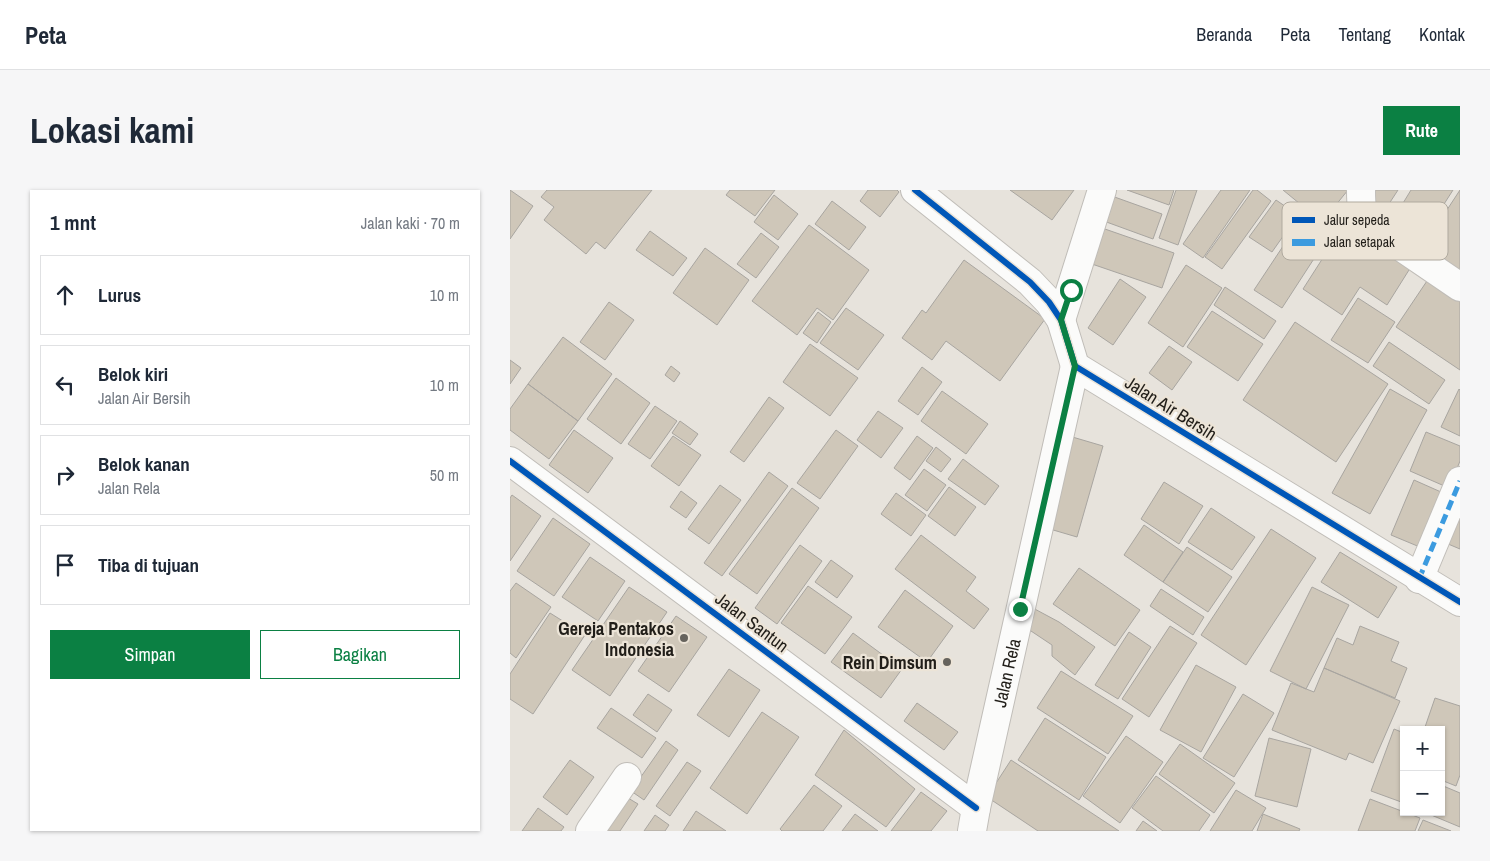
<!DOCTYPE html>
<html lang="id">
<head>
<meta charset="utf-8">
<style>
	:root { --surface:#fff; --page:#f6f6f7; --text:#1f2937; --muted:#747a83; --line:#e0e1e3; --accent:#0b8043 }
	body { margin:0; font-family:"Archivo Narrow",sans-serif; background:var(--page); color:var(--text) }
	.controls { position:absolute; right:15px; bottom:15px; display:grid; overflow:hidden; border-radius:0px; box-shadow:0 1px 4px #0004 }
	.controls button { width:45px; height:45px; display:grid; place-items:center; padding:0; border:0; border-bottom:1px solid var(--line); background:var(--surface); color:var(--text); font:25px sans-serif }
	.stop { position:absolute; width:15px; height:15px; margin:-11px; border:4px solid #0b8043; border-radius:50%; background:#fff }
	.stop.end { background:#0b8043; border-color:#fff; box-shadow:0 1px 5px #0008 }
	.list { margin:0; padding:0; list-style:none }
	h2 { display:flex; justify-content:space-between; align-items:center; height:65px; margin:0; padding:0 20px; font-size:21px }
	h2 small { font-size:16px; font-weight:400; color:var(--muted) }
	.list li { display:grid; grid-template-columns:32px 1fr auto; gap:15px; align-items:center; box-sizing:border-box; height:80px; margin:0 10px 10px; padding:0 10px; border:1px solid var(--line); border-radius:0px }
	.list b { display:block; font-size:19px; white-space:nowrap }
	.list p { margin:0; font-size:16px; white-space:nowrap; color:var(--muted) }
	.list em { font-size:16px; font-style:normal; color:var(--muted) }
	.actions { display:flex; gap:10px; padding:15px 20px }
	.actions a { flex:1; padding:11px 0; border:1px solid var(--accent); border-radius:0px; text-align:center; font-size:18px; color:var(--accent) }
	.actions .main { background:var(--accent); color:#fff }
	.icon { flex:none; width:28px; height:28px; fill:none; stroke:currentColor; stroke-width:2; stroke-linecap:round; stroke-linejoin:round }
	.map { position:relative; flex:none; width:950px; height:641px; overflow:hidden; border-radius:0px }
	header { display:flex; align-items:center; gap:30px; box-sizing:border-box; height:70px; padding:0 25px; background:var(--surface); border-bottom:1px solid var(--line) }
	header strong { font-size:24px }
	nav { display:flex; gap:28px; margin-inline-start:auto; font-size:18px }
	.intro { display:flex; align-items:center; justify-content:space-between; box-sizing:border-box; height:120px; padding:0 30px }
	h1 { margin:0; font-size:35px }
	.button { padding:12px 22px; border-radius:0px; background:var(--accent); color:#fff; font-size:18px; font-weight:700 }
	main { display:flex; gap:30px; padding:0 30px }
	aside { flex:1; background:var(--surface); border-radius:0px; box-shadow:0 1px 4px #0004 }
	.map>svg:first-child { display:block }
	.building { fill:#cfc7b9; stroke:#a8a5a0 }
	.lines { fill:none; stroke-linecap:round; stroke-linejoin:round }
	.street-casing { stroke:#c0bdb8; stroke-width:30 }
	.street { stroke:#fbfbfa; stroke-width:28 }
	.quiet { stroke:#3c9bdf; stroke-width:5; stroke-dasharray:10 5; stroke-linecap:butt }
	.cycleway-casing { stroke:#ece4d7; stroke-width:9 }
	.cycleway { stroke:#0057b8; stroke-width:6 }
	.route { stroke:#0b8043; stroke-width:6 }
	.poi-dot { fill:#66635d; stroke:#ece4d7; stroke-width:2 }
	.labels { text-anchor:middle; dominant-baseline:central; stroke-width:4.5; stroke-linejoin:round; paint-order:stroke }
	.street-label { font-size:18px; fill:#211e19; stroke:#ece4d7 }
	.poi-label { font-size:18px; font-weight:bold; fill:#211e19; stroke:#ece4d7; text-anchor:end }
	.key { fill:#ece4d7; stroke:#afa99e; stroke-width:1 }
	.key-label { font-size:14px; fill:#211e19 }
</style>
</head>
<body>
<header>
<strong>Peta</strong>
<nav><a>Beranda</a><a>Peta</a><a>Tentang</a><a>Kontak</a></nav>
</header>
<div class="intro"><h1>Lokasi kami</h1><a class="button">Rute</a></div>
<main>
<aside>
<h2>1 mnt<small>Jalan kaki · 70 m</small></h2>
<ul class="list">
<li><svg class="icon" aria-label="ahead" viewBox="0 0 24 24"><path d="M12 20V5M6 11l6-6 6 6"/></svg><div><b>Lurus</b></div><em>10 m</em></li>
<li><svg class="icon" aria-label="left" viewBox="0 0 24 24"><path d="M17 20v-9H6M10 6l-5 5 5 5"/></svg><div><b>Belok kiri</b><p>Jalan Air Bersih</p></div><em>10 m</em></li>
<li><svg class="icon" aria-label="right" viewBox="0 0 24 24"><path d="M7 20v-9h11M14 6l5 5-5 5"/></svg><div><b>Belok kanan</b><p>Jalan Rela</p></div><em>50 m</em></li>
<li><svg class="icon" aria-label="arrive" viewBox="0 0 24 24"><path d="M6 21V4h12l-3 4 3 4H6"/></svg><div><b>Tiba di tujuan</b></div></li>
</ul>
<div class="actions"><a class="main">Simpan</a><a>Bagikan</a></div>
</aside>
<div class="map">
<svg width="950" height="641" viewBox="0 0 950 641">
	<rect width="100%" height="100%" fill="#e7e3dc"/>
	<path class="building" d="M 0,0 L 23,16 L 0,49 Z
		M 37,0 L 142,0 L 95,59 L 86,52 L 76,64 L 34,30 L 44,17 L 31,7 Z
		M 220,0 L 265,0 L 245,26 L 216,5 Z
		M 358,0 L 387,0 L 389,2 L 370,27 L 350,11 Z
		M 500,0 L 564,0 L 542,30 Z
		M 617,0 L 664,0 L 659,15 Z
		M 666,0 L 687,0 L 668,55 L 649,48 Z
		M 711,0 L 740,0 L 693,68 L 673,54 Z
		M 743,0 L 747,0 L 761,11 L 712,79 L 695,67 Z
		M 773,0 L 838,0 L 812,32 Z
		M 857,0 L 888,0 L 875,20 L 853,6 Z
		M 901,0 L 943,0 L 913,47 L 884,28 Z
		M 950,0 L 950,79 L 946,85 L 910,61 Z
		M 264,5 L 288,24 L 268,50 L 244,32 Z
		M 599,5 L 652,24 L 643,49 L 591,30 Z
		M 766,10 L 788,25 L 762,62 L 739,47 Z
		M 322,11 L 356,37 L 339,60 L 305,34 Z
		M 793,26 L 820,44 L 772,118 L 744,100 Z
		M 299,35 L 359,80 L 323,130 L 307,118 L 287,145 L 242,111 Z
		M 592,38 L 664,63 L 652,98 L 579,73 Z
		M 140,41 L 177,68 L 163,86 L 126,60 Z
		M 251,43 L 269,57 L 246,88 L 227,74 Z
		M 827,46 L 853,63 L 865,46 L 904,72 L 877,115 L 850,97 L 832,125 L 793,99 Z
		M 195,58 L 239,90 L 207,135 L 163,103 Z
		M 454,70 L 535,129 L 490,191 L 436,151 L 422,170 L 392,148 L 412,120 L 416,123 Z
		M 676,75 L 712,98 L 673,157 L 638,133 Z
		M 921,85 L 950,104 L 950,180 L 886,137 Z
		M 610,89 L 636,107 L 603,155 L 578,138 Z
		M 715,97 L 766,131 L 754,149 L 704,115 Z
		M 848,108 L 885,132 L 858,173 L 821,150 Z
		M 99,112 L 124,130 L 95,170 L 70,152 Z
		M 336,118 L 374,145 L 348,180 L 310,153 Z
		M 702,121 L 753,154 L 728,191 L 677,157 Z
		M 308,122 L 321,132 L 307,153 L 293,143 Z
		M 785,132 L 878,194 L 826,272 L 733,210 Z
		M 53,147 L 102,184 L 68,231 L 18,194 Z
		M 879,152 L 935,190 L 919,214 L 863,176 Z
		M 300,154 L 348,188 L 320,226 L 273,192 Z
		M 659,156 L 682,172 L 662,200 L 639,183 Z
		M 0,170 L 11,178 L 0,194 Z
		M 161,176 L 170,183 L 164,192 L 155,185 Z
		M 412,177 L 432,192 L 408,225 L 388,211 Z
		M 106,188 L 140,213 L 111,254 L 77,229 Z
		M 18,194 L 68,231 L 39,269 L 0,240 L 0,219 Z
		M 880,199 L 917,220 L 860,324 L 822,303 Z
		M 949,199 L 950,200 L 950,246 L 931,237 Z
		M 432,201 L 478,234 L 456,264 L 411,231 Z
		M 259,207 L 274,218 L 234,272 L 220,262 Z
		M 145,216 L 167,231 L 140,269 L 118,254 Z
		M 368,221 L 393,238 L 371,268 L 347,250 Z
		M 170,231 L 188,244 L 180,255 L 162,243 Z
		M 64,240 L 103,268 L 78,303 L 39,275 Z
		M 326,240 L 348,256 L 310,309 L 287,293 Z
		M 916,242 L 950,256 L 950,271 L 939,298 L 900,281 Z
		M 163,246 L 191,265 L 169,296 L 141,276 Z
		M 407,246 L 423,258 L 400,290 L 384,278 Z
		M 559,246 L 593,256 L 567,347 L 533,337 Z
		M 426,257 L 441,269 L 431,282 L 416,271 Z
		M 453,269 L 489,296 L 475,315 L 438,289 Z
		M 414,279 L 436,295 L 417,321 L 395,305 Z
		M 259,282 L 278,296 L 212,386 L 194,373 Z
		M 904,290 L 940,306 L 917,360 L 881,345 Z
		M 654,292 L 693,316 L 669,354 L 631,329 Z
		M 210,295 L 231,310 L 199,354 L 178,339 Z
		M 439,297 L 466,317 L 445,346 L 418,326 Z
		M 282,298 L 309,318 L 247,404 L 219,384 Z
		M 171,301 L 187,313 L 176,328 L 160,317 Z
		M 386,303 L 416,325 L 401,346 L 371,324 Z
		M 2,305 L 31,326 L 0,371 L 0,308 Z
		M 950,305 L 950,359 L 931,351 Z
		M 701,318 L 745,347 L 722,380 L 678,352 Z
		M 43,328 L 80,354 L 44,406 L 7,381 Z
		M 634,335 L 673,362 L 653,392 L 614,365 Z
		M 761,339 L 806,368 L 736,475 L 691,445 Z
		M 411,345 L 466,387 L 456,401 L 479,419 L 464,439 L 385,379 Z
		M 290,355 L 312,371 L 267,434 L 245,418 Z
		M 677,357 L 722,387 L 698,422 L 653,392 Z
		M 830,362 L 887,397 L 868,428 L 811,392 Z
		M 80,367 L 115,391 L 88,431 L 52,407 Z
		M 321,370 L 343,386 L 327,408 L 305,392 Z
		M 569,378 L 630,420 L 605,456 L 543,414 Z
		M 6,393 L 41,417 L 6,468 L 0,463 L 0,401 Z
		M 298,396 L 342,427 L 315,464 L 271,433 Z
		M 119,397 L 157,422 L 100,506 L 62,480 Z
		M 802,397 L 839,415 L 796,499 L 760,481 Z
		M 651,399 L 694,427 L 683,445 L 640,416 Z
		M 395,400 L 443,436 L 417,472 L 368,437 Z
		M 521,417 L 549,432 L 585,457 L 565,485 L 542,466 L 542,455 L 515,437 Z
		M 40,423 L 75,445 L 23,524 L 0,509 L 0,484 Z
		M 166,426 L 197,447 L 159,502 L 128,481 Z
		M 660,436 L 687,453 L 639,527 L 612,509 Z
		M 850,436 L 889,452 L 881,471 L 897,478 L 885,508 L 814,478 L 827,448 L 843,455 Z
		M 619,442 L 641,457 L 608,509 L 585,495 Z
		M 343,443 L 392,479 L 371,508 L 321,472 Z
		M 686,475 L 726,497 L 691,562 L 650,540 Z
		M 814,478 L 890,511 L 863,573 L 839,563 L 836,570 L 762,540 L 781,493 L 804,502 Z
		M 219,479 L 250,500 L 219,547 L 187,525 Z
		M 551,481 L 623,526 L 598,564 L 527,518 Z
		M 138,504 L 162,520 L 147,542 L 123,525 Z
		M 733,504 L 764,523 L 724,587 L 693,568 Z
		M 925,508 L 950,516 L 950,585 L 946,596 L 931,590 L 931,540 L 914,540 Z
		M 407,513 L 448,542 L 434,560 L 394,531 Z
		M 101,518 L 146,548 L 132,568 L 87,538 Z
		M 252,522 L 289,547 L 237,624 L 200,598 Z
		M 535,528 L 596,567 L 569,610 L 508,570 Z
		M 884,539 L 894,543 L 894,613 L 861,601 Z
		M 334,540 L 405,599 L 376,637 L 305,585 Z
		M 616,546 L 653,572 L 610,633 L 573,606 Z
		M 759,548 L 801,559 L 787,617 L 745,606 Z
		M 156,551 L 168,560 L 134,610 L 121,601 Z
		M 670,554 L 725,593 L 704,623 L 649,584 Z
		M 60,570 L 84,587 L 57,625 L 33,607 Z
		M 501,570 L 609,641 L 528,641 L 477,607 Z
		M 177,572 L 191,581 L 160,626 L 146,616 Z
		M 646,586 L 700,625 L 689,641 L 653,641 L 622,618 Z
		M 304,595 L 332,616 L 313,641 L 272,641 L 270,639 Z
		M 931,595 L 950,603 L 950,637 L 914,622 L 931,622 Z
		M 726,600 L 756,618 L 742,641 L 700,641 Z
		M 411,602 L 437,621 L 421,641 L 381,641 Z
		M 113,605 L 128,614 L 110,641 L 89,641 Z
		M 860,609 L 910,628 L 905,641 L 848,641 Z
		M 28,618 L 54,637 L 51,641 L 12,641 Z
		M 186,621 L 216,641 L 173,641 Z
		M 345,624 L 368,641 L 332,641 Z
		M 753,624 L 790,639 L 789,641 L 747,641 Z
		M 145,625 L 159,635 L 155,641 L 134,641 Z
		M 913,630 L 941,641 L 908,641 Z
		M 633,631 L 647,641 L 626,641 Z"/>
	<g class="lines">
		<g class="street-casing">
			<g id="street">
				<path d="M 405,0 L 520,92 L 539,112 L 551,130 L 565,176 L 950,412"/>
				<path d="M 851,0 C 851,15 851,26 862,37 L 950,97"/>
				<path d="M 551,130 L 592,0"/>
				<path d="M 0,271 L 466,618"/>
				<path d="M 909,389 L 950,291"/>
				<path d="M 80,641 L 117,587"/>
				<path id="s1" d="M 462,641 L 466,618 L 565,176"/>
			</g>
		</g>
		<use href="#street" class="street"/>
		<path class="quiet" d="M 909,389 L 950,291"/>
		<g class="cycleway-casing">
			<path id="cycleway" d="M 405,0 L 520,92 L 539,112 L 551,130 L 565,176 L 950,412
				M 0,271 L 466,618"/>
		</g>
		<use href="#cycleway" class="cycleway"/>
	</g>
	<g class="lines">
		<path class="route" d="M 510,419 L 565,176 L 551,130 L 561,100"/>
	</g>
	<g class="poi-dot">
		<circle cx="174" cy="448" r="5"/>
		<circle cx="437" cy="472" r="5"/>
	</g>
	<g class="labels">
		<g class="street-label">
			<text transform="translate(661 218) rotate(32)">Jalan Air Bersih</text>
			<text transform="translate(242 432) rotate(37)">Jalan Santun</text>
			<text stroke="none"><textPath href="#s1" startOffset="162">Jalan Rela</textPath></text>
		</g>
		<g class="poi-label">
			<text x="164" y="438">Gereja Pentakos<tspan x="164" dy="21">Indonesia</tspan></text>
			<text x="427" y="472">Rein Dimsum</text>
		</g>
	</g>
	<rect x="772" y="12" width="166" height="58" rx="8" class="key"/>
	<rect x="782" y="27" width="23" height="6" fill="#0057b8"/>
	<rect x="782" y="49" width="23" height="7" fill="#3c9bdf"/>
	<g class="key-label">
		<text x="814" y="35">Jalur sepeda</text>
		<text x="814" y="57">Jalan setapak</text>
	</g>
</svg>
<div class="controls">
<button>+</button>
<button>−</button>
</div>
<div class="stop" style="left:561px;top:100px"></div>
<div class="stop end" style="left:510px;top:419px"></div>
</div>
</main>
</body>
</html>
